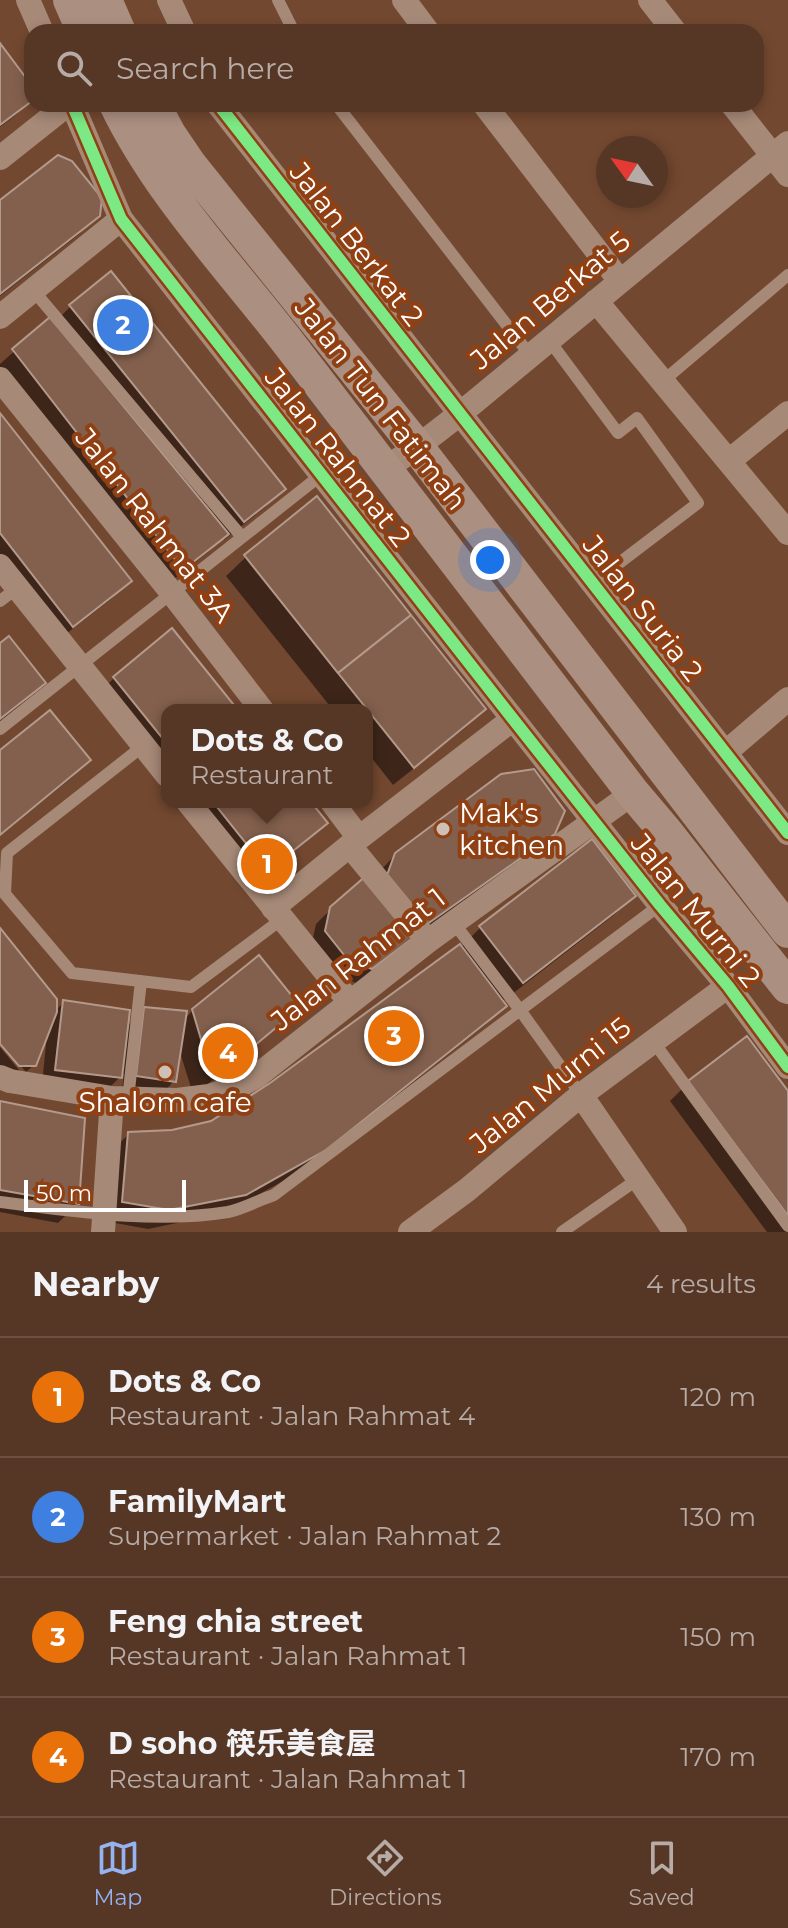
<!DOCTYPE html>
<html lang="en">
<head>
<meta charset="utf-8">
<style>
	:root { --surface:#563624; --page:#5f4131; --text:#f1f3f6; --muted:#b6aba6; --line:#6c5041; --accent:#95b2f1 }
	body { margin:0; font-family:Montserrat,"Noto Sans SC",sans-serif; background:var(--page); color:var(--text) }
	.compass { position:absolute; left:596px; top:136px; width:72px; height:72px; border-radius:50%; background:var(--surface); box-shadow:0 4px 12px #0003; rotate:303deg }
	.scale { position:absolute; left:24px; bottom:20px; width:162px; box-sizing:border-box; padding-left:8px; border:4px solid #fff; border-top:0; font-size:22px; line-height:28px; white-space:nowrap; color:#fff; -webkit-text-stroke:6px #904013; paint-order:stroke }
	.you { position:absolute; left:490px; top:560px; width:28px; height:28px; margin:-20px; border:6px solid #fff; border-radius:50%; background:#1a73e8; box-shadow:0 0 0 12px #1a73e833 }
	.badge { display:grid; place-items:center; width:52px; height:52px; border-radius:50%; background:var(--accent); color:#fff; font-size:26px; font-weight:700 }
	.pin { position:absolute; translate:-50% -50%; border:4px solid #fff; box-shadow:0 2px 8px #0006 }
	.popup { position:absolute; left:161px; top:704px; width:212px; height:104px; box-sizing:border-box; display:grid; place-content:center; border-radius:16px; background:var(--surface); filter:drop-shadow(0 2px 6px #0005); font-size:26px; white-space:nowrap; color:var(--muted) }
	.popup b { font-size:30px; color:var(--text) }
	.popup::after { content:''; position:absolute; left:50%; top:100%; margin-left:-16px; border:16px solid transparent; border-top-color:var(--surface) }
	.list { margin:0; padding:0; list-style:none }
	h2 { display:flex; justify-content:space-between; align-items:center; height:104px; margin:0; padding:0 32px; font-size:34px }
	h2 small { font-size:26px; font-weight:400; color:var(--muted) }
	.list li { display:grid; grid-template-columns:52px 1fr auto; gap:24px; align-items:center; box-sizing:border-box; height:120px; padding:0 32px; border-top:2px solid var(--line) }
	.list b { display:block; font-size:30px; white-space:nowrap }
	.list p { margin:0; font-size:26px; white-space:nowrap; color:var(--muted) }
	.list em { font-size:26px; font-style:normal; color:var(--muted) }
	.icon { flex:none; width:44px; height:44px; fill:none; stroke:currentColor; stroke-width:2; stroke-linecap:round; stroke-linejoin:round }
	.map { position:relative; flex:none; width:788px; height:1232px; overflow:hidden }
	.search { position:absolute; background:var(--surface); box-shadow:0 4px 12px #0003; left:24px; right:24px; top:24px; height:88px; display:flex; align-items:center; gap:20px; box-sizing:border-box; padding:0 28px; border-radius:24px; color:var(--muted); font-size:30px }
	.sheet { height:584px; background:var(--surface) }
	nav { display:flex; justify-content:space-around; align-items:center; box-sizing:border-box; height:112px; border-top:2px solid var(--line); background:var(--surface); font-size:22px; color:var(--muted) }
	nav a { display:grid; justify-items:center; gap:4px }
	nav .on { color:var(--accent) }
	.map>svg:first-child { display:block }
	.shadow { fill:#0007 }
	.building { fill:#83604d; stroke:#b49a8c; stroke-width:2 }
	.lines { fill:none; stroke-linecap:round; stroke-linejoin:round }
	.lane { stroke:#a68977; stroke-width:12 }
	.street { stroke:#a68977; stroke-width:24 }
	.secondary { stroke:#ab8f80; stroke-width:34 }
	.cycleway-casing { stroke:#904013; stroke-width:17 }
	.cycleway { stroke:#7ce984; stroke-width:12 }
	.poi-dot { fill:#cebfb7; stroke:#904013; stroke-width:3 }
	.labels { text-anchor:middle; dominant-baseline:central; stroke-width:8; stroke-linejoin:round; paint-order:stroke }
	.street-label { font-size:28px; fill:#fff; stroke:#904013 }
	.poi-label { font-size:28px; fill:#fff; stroke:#904013; text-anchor:start }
</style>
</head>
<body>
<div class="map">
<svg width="788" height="1232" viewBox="0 0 788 1232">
	<rect width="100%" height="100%" fill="#734830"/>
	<path class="shadow" d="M 0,47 L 32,89 L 32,99 L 17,114 L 0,127 Z
		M 0,203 L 98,215 L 78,235 L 0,296 Z
		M 71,306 L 283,489 L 264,508 L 224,540 L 222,538 L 207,553 L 163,588 L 0,377 L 0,364 L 49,320 L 53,324 Z
		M 0,416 L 129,581 L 110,600 L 53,644 L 0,576 Z
		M 246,557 L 484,709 L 465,728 L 393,785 L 367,752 L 367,710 L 333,710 L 226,576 Z
		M 0,646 L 43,683 L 24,702 L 0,721 Z
		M 114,678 L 235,710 L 167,710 L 167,787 L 95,697 Z
		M 0,753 L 89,760 L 70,779 L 0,836 Z
		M 179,802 L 309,802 L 325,823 L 306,842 L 248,889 Z
		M 553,832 L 533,853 L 356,983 L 333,974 L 311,947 L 316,924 L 331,909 L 376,875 L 396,854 Z
		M 591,842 L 633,896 L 614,915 L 502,1002 L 505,1006 L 485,1025 L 305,1169 L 225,1213 L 148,1229 L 104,1221 L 109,1153 L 129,1134 L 172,1132 L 212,1122 L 271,1085 L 460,948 L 480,928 Z
		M 0,931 L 55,1011 L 64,1002 L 126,1027 L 144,1009 L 184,1020 L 193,1010 L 299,1006 L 279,1026 L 209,1083 L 192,1091 L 179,1049 L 174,1081 L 160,1096 L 122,1090 L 124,1073 L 105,1092 L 42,1084 L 47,1034 L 34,1065 L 26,1072 L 0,1041 Z
		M 0,1047 L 23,1075 L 0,1085 Z
		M 689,1082 L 788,1095 L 788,1232 L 767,1232 L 670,1101 Z
		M 0,1103 L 77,1204 L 58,1223 L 0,1212 Z"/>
	<path class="building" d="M 0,43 L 32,86 L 32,101 L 0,125 Z
		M 58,155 L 72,161 L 102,198 L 100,216 L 0,294 L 0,200 Z
		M 111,271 L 286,489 L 244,522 L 69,305 Z
		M 50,317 L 229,534 L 183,570 L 12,349 Z
		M 0,413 L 132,581 L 73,627 L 0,533 Z
		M 317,496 L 411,615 L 338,673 L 244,555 Z
		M 411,615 L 486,709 L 414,768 L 338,673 Z
		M 172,628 L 238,710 L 167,710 L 167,744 L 113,677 Z
		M 9,636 L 46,683 L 0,719 L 0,643 Z
		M 50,710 L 91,760 L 0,835 L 0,750 Z
		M 534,769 L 565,811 L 555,834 L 426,925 L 387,875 L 395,853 L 501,774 Z
		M 213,802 L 311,802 L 328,823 L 268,871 Z
		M 592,839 L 636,896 L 523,983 L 479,926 Z
		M 367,875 L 417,935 L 372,969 L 348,960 L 325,931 L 330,907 Z
		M 0,928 L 57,999 L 57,1012 L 36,1066 L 19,1066 L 0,1044 Z
		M 460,944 L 507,1006 L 326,1150 L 246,1195 L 169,1210 L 122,1202 L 128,1132 L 172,1130 L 211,1121 L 270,1083 Z
		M 259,955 L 301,1007 L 231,1065 L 211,1073 L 192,1009 Z
		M 63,1000 L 130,1010 L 122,1078 L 55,1070 Z
		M 144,1007 L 187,1011 L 176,1082 L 136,1076 Z
		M 747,1036 L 788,1091 L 788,1216 L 688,1081 Z
		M 0,1101 L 85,1118 L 79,1204 L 0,1190 Z"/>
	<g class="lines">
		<path class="lane" d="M 278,0 L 294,32
			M 336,104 L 530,355
			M 33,290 L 242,537
			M 549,340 L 618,433 L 637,418 L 698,503 L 593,583
			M 663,381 L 788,275
			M 0,601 L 17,588
			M 0,729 L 321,475
			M 143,746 L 7,853 L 5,894 L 72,973 L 191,987 L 282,919
			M 454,923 L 520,1010 L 581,1095
			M 653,1041 L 788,1226
			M 128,1099 L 141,981
			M 0,1202 C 73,1211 155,1224 228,1212 C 243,1209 259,1200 274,1195 L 660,905
			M 562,1232 L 638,1179"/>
		<path class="street" d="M 28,0 L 42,32
			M 169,0 L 184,32
			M 404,0 L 428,32
			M 650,0 L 675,32
			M 72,104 L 121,219 L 513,719 L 660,905 L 728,986 L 788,1067
			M 218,104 L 788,833
			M 484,104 L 620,281
			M 732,104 L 788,175
			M 0,158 L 68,104
			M 596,301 L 788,533
			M 0,317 L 121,219
			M 0,379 L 172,593 L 262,710
			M 729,461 L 788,413
			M 385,469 L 417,447 L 461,413 L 788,143
			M 0,566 L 167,775
			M 726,752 L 788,699
			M 188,802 L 350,1002
			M 332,802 L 359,838
			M 350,846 L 428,941
			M 273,908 L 359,838 L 513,719
			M 0,1077 L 10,1081 L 112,1098 L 177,1100 L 209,1096 L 241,1085 L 257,1076 L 428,941 L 633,793
			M 581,1095 L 675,1232
			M 103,1232 L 112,1098
			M 410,1232 L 467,1190 L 581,1095 L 728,986"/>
		<path class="secondary" d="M 70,0 L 84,32
			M 105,0 L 119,32
			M 116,104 C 159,193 230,267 290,345 C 404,494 519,643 633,793 L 666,832 L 788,987
			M 153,104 L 169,134 L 190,165 L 417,447 L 788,931"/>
		<g class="cycleway-casing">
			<path id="cycleway" d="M 72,104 L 121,219 L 513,719 L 660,905 L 728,986 L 788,1067
				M 218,104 L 788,833"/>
		</g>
		<use href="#cycleway" class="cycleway"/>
	</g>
	<g class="poi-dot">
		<circle cx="443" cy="829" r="8"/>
		<circle cx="165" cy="1072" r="8"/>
	</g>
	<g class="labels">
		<g class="street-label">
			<text transform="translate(357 244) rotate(52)">Jalan Berkat 2</text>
			<text transform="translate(550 300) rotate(-40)">Jalan Berkat 5</text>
			<text transform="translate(381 404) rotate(52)">Jalan Tun Fatimah</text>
			<text transform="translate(338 457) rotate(52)">Jalan Rahmat 2</text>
			<text transform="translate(155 525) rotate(52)">Jalan Rahmat 3A</text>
			<text transform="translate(643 608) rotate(52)">Jalan Suria 2</text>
			<text transform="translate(696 910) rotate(51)">Jalan Murni 2</text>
			<text transform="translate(358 959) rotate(-38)">Jalan Rahmat 1</text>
			<text transform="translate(550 1085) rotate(-39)">Jalan Murni 15</text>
		</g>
		<g class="poi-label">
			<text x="459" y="813">Mak's<tspan x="459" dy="32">kitchen</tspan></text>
			<text x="165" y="1102" text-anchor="middle">Shalom cafe</text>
		</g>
	</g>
</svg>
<svg class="compass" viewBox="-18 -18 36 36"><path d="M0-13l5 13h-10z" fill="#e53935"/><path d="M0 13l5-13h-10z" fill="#b6aba6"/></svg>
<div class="scale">50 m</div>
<div class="you"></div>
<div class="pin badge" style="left:267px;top:864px;background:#e8710a">1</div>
<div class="popup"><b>Dots &amp; Co</b>Restaurant</div>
<div class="pin badge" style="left:123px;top:325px;background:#3f7fe0">2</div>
<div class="pin badge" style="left:394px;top:1036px;background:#e8710a">3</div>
<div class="pin badge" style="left:228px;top:1053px;background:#e8710a">4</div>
<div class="search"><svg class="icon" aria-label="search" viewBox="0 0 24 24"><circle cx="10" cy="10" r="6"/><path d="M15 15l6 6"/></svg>Search here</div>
</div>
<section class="sheet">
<h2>Nearby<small>4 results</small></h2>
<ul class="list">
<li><span class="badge" style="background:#e8710a">1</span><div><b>Dots &amp; Co</b><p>Restaurant · Jalan Rahmat 4</p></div><em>120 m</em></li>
<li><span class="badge" style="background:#3f7fe0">2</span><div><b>FamilyMart</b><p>Supermarket · Jalan Rahmat 2</p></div><em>130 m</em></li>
<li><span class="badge" style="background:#e8710a">3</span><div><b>Feng chia street</b><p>Restaurant · Jalan Rahmat 1</p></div><em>150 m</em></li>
<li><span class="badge" style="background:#e8710a">4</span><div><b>D soho 筷乐美食屋</b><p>Restaurant · Jalan Rahmat 1</p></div><em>170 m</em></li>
</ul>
</section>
<nav>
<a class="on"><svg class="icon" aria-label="map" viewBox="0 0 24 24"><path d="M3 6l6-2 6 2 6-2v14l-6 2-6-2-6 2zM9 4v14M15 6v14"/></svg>Map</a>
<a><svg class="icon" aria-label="directions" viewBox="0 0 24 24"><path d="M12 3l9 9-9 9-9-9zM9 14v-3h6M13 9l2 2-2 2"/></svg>Directions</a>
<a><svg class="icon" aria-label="saved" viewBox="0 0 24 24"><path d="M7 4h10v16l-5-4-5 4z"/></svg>Saved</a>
</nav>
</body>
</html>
